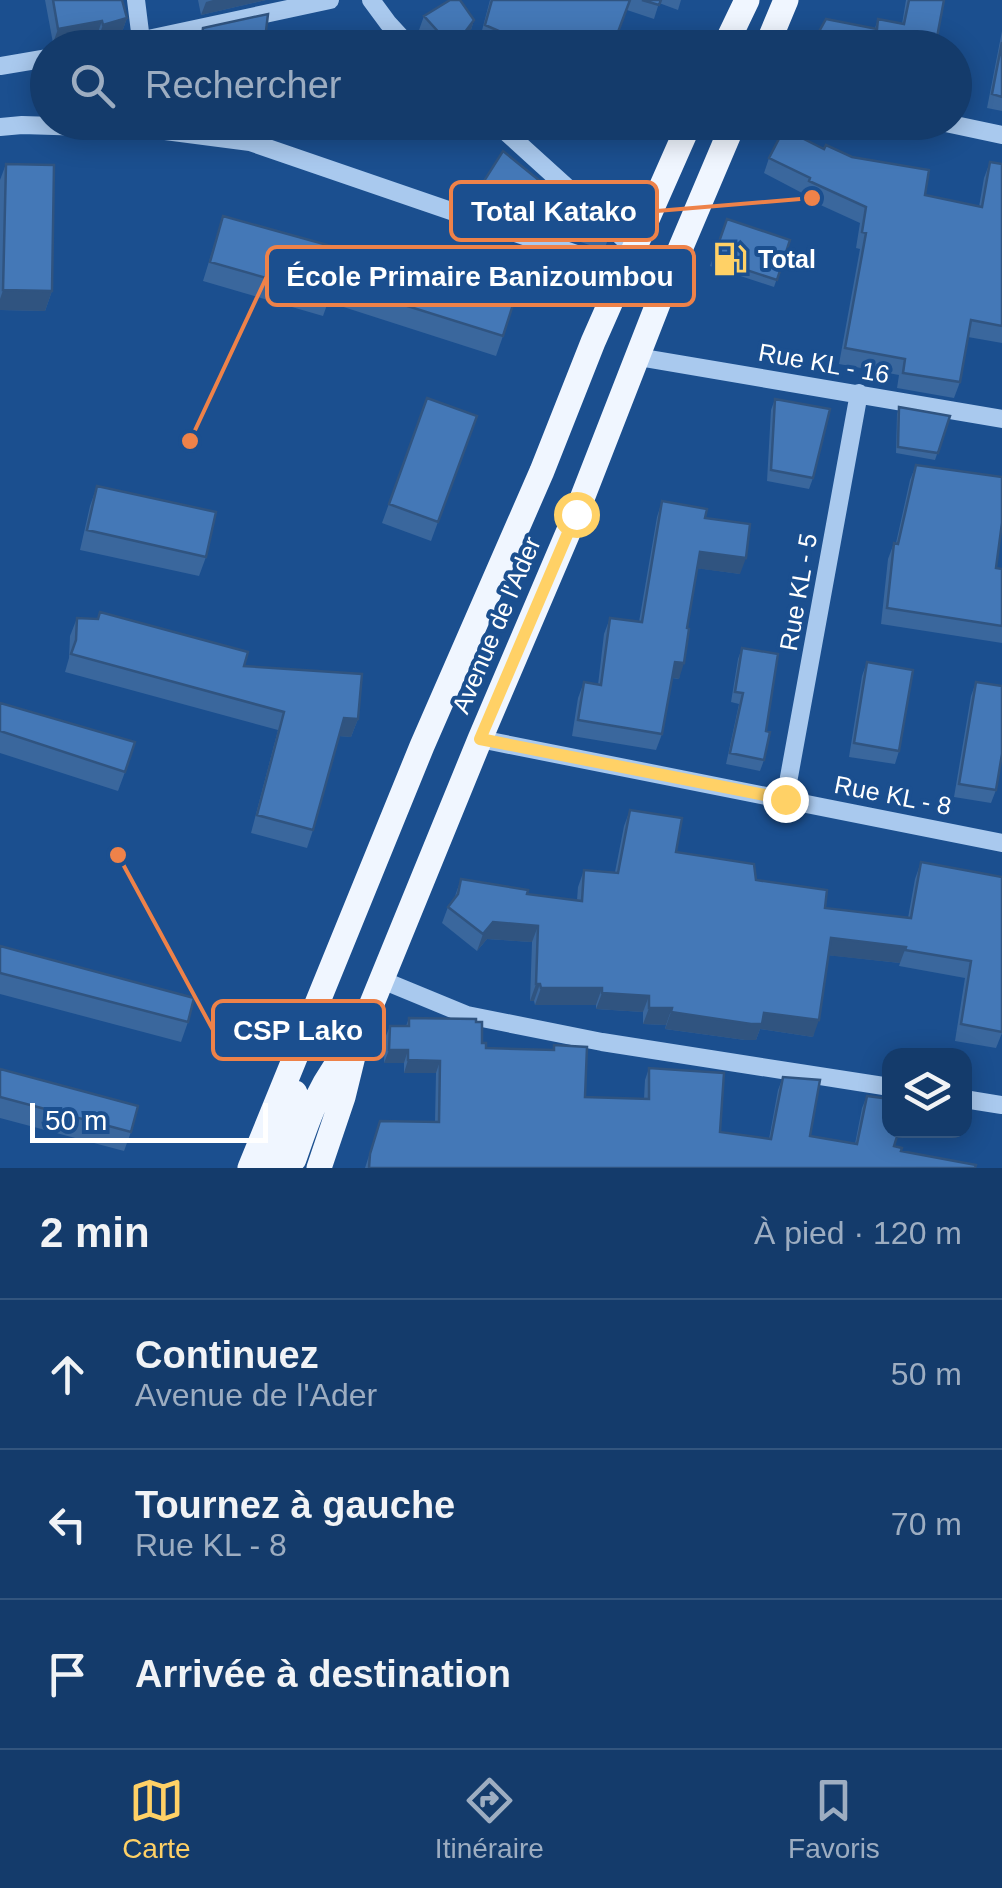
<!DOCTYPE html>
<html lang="fr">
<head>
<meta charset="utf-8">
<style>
	:root { --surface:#143b6b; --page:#214673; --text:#f1f3f6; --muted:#9dadc1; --line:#33557e; --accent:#ffd166 }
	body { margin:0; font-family:Helvetica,sans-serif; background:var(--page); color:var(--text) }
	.controls { position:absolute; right:30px; bottom:30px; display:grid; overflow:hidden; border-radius:20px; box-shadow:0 5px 25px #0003 }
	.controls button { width:90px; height:90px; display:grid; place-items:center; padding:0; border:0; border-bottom:2px solid var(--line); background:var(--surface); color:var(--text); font:50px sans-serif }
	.scale { position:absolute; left:30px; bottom:25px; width:238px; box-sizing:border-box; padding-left:10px; border:5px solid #fff; border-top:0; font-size:28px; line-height:35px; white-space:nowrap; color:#fff; -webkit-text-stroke:8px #1b4f8f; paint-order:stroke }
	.stop { position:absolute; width:30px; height:30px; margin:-22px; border:8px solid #ffd166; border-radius:50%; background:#fff }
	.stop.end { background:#ffd166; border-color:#fff; box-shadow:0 2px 10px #0008 }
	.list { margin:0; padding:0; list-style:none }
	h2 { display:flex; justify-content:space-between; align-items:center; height:130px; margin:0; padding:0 40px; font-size:42px }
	h2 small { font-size:32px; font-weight:400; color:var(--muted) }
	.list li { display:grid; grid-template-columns:65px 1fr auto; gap:30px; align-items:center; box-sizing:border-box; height:150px; padding:0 40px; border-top:2px solid var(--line) }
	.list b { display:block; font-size:38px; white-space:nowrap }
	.list p { margin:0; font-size:32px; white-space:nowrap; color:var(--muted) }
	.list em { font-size:32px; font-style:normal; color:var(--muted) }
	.icon { flex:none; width:55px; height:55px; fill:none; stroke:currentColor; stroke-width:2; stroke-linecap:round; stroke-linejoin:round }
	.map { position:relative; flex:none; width:1002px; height:1168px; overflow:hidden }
	.search { position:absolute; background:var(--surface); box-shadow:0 5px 25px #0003; left:30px; right:30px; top:30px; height:110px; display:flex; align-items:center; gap:25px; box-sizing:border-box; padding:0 35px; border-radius:55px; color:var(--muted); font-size:38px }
	.sheet { height:580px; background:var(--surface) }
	nav { display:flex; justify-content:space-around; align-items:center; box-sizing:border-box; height:140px; border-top:2px solid var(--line); background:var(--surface); font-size:28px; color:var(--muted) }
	nav a { display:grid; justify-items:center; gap:5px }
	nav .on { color:var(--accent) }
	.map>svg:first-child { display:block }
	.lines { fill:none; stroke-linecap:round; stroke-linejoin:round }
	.minor { stroke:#a9c9ee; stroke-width:18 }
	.major { stroke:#f0f6ff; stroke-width:25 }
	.wall { fill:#3a679d }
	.shaded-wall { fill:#305480 }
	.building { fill:#4478b7; stroke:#305480; stroke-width:2.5 }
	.route { stroke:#ffd166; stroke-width:12 }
	.labels { text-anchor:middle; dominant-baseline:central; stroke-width:8; stroke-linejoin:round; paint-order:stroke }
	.poi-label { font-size:25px; font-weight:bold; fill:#fff; stroke:#1b4f8f; text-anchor:start }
	.street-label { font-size:25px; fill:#fff; stroke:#1b4f8f }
	.leader { fill:none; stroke:#ee8249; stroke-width:4 }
	.callout-dot { fill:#ee8249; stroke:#1b4f8f; stroke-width:4 }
	.callout { fill:#1b4f8f; stroke:#ee8249; stroke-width:4 }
	.callout-label { font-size:28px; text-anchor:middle; font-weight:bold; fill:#fff }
</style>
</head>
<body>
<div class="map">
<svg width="1002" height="1168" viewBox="0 0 1002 1168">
	<rect width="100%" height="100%" fill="#1b4f8f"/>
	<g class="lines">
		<path class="minor" d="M 136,0 L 142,48
			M 371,0 L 388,23 L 411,48
			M 106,48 L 330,0
			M 0,66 L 48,58
			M 495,122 L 635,249
			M 941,122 L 1002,135
			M 0,127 L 22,125 L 150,129 L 250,142 L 626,271
			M 638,357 L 1002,419
			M 480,739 L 1002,843
			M 785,799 L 859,393
			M 382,980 L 467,1015 L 602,1042 L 890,1087
			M 964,1099 L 1002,1105"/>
		<path class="major" d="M 724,48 L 747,0
			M 766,48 L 786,0
			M 294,1159 C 309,1115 321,1079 353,1045
			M 250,1168 L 422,746 L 542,471 L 593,342 L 690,122
			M 273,1168 L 286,1130 L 295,1093
			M 319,1168 L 343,1097 L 357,1040 L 480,739 L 576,514 L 670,273 L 734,122"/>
	</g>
	<path class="wall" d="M 45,0 L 122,0 L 127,18 L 122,32 L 98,38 L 97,35 L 53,43 Z
		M 198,0 L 266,0 L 201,15 Z
		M 490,0 L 681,0 L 678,10 L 659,3 L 654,19 L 627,10 L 612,48 L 502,48 L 480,38 Z
		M 906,0 L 944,0 L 935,48 L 875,28 L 878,19 L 902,24 Z
		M 424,16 L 474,20 L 470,33 L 459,48 L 435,48 L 419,30 Z
		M 1002,31 L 1002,111 L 987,108 Z
		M 824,149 L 925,195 L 979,207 L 984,178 L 990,162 L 1002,164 L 1002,343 L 968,337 L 960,382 L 954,398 L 897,388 L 899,375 L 839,364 L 860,249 L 856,248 L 860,223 L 803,197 L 804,194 L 764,173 L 769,158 Z
		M 6,164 L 52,291 L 45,311 L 0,310 L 0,180 Z
		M 477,192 L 609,237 L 604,250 L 473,205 Z
		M 223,216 L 503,336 L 496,356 L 328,302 L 323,316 L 203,281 Z
		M 727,219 L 790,240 L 774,287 L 710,266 Z
		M 427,398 L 477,416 L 431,541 L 382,523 Z
		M 775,399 L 813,478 L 809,489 L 767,481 L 771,410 Z
		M 899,407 L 950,416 L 935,460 L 896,453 L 897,414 Z
		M 916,465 L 996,568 L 1002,569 L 1002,643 L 881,624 L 888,559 L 894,543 L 896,543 L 910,480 Z
		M 97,486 L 206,557 L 199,576 L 80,550 L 90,506 Z
		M 662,501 L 705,518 L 740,574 L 697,568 L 679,679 L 672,678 L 662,734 L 656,750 L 572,736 L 578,698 L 584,682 L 598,685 L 604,634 L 610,618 L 639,622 L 657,517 Z
		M 77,618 L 244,666 L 358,719 L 351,737 L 339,736 L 313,830 L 307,848 L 251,833 L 278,730 L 65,672 L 69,658 L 70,636 Z
		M 742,648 L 766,731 L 764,760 L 760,771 L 726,764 L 739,704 L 731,702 L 738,659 Z
		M 867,662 L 899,751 L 895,764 L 849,757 L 862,676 Z
		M 976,682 L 996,790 L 991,803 L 954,797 L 971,696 Z
		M 0,703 L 125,772 L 118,791 L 0,753 Z
		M 630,810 L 676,852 L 756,880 L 825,908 L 908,918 L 915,879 L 921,862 L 1002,877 L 1002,1033 L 996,1048 L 955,1041 L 965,978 L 899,966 L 900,963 L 828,955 L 813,1037 L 760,1029 L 756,1040 L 745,1040 L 665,1029 L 666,1025 L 643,1024 L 643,1012 L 596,1009 L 596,1005 L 535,1005 L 534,1001 L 530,1001 L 532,942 L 487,939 L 477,951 L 442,923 L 448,907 L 454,899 L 461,879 L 527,894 L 577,900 L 578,887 L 584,870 L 615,872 L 624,826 Z
		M 0,946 L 188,1022 L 181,1042 L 0,994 Z
		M 409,1018 L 482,1043 L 486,1048 L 553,1050 L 554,1045 L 585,1097 L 644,1099 L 645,1080 L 649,1068 L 720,1132 L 769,1139 L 778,1090 L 783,1077 L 810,1136 L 855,1144 L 862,1108 L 867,1096 L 894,1146 L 901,1151 L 975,1168 L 365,1168 L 380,1121 L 435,1122 L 436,1073 L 404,1073 L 404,1063 L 384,1063 L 385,1038 L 390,1026 L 406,1026 Z
		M 0,1069 L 131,1132 L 124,1151 L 0,1118 Z"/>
	<path class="shaded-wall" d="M 213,0 L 266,0 L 201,15 L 206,2 Z
		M 127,18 L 122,32 L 98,38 L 103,25 Z
		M 474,20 L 470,33 L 459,48 L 453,48 Z
		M 102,21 L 97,35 L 53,43 L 58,29 Z
		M 3,290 L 52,291 L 45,311 L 0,310 L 0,299 Z
		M 700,552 L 746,558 L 740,574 L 694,568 Z
		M 675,662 L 684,663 L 679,679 L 669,677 Z
		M 344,718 L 358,719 L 351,737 L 337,736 Z
		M 493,922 L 538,926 L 532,942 L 487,939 L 477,951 L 483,934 Z
		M 831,938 L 906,947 L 900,963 L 825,955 Z
		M 536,984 L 540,984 L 534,1001 L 530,1001 Z
		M 541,988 L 602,988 L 596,1005 L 535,1005 Z
		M 602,993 L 649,996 L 643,1012 L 596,1009 Z
		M 649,1008 L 672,1008 L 666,1025 L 643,1024 Z
		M 671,1012 L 764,1013 L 819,1020 L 813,1037 L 760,1029 L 756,1040 L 745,1040 L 665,1029 Z
		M 389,1050 L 408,1050 L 404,1063 L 384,1063 Z
		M 408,1060 L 440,1061 L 436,1073 L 404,1073 Z"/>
	<path class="building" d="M 53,0 L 122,0 L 127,18 L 103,25 L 102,21 L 58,29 Z
		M 450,0 L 460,0 L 474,20 L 453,48 L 424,16 Z
		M 492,0 L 630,0 L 612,48 L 570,48 L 545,38 L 541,48 L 538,48 L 485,25 Z
		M 642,0 L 661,0 L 659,5 Z
		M 909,0 L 944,0 L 935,48 L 810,48 L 826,19 L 877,29 L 878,19 L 904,24 Z
		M 268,14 L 264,48 L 225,48 L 201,45 L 203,28 Z
		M 1002,42 L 1002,97 L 992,94 Z
		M 784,129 L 824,149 L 826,145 L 852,157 L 929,170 L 925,195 L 982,207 L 990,162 L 1002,164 L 1002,326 L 971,320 L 960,382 L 903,373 L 905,359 L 845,348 L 866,233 L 862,232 L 866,207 L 809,181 L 810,178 L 769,158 Z
		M 503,151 L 609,237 L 477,192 Z
		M 6,164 L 54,165 L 52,291 L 3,290 Z
		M 223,216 L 374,258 L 378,248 L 517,292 L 503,336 L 334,283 L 330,296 L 210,262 Z
		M 727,219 L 790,240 L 777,280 L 713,259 Z
		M 427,398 L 477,416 L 438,522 L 389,504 Z
		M 775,399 L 830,409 L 813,478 L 771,470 Z
		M 899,407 L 950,416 L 938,453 L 898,447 Z
		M 916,465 L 1002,477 L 1002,523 L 996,568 L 1002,569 L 1002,626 L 887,608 L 894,543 L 898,544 Z
		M 97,486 L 216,512 L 206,557 L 87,530 Z
		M 662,501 L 707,509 L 705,518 L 750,524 L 746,558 L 700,552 L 687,628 L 689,629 L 684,663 L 675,662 L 662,734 L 578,720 L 584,682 L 601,685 L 610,618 L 642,622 Z
		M 100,612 L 248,652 L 244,666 L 362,674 L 358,719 L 344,718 L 313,830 L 257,815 L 284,712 L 71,654 L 76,640 L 77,618 L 98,619 Z
		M 742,648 L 778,654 L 766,731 L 770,732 L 764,760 L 730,753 L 743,693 L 735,692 Z
		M 867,662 L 913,670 L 899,751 L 854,743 Z
		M 976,682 L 1002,686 L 1002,754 L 996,790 L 959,784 Z
		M 0,703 L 135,742 L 125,772 L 0,731 Z
		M 630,810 L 682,818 L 676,852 L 754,864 L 756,880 L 827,890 L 825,908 L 911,918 L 921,862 L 1002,877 L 1002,1032 L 961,1024 L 971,961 L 905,950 L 906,947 L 831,938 L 819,1020 L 764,1013 L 762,1024 L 751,1024 L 671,1012 L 672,1008 L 649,1008 L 649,996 L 602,993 L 602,988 L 541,988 L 540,984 L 536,984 L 538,926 L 493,922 L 483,934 L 448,907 L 458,894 L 461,879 L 528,890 L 527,894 L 582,901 L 584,870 L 618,873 Z
		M 0,946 L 194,998 L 188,1022 L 0,973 Z
		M 409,1018 L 476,1019 L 476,1022 L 482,1022 L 482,1043 L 486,1043 L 486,1048 L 554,1050 L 554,1045 L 587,1047 L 585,1097 L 649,1099 L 649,1068 L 724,1073 L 720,1132 L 771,1139 L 783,1077 L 820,1080 L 810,1136 L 857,1144 L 867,1096 L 890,1099 L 890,1130 L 899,1130 L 894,1146 L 902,1148 L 901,1151 L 976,1165 L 975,1168 L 369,1168 L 370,1154 L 380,1121 L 439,1122 L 440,1061 L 408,1060 L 408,1050 L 389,1050 L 390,1026 L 409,1026 Z
		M 0,1069 L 138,1106 L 131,1132 L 0,1097 Z"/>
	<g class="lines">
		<path class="route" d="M 576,514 L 480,739 L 785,799"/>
	</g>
	<defs>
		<g id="fuel-bare" transform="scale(2.7)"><path d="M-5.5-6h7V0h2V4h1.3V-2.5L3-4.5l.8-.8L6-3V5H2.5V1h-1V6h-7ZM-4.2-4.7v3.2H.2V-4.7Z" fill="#ffd166" stroke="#1b4f8f" stroke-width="2.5" paint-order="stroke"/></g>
	</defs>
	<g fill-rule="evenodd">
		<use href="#fuel-bare" x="730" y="259"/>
	</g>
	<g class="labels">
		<g class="poi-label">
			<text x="758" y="259">Total</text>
		</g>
		<g class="street-label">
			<text transform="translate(824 363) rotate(10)">Rue KL - 16</text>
			<text transform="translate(798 592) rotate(-80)">Rue KL - 5</text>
			<text transform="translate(496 625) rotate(-67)">Avenue de l'Ader</text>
			<text transform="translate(893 795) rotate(11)">Rue KL - 8</text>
		</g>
	</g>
	<path class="leader" d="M812 198L657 211M190 441L267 276M118 855L213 1030"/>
	<g class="callout-dot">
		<circle cx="812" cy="198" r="10"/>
		<circle cx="190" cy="441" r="10"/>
		<circle cx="118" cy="855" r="10"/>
	</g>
	<g class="callout">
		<rect x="451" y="182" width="206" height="58" rx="10"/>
		<rect x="267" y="247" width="427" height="58" rx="10"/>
		<rect x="213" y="1001" width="171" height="58" rx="10"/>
	</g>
	<g class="callout-label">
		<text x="554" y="221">Total Katako</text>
		<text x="480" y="286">École Primaire Banizoumbou</text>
		<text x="298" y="1040">CSP Lako</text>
	</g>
</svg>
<div class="controls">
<button><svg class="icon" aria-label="layers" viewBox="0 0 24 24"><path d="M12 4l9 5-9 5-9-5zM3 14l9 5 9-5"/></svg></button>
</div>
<div class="scale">50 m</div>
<div class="stop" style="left:576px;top:514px"></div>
<div class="stop end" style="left:785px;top:799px"></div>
<div class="search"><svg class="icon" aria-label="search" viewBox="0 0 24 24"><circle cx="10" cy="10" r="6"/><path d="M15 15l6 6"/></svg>Rechercher</div>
</div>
<section class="sheet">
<h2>2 min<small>À pied · 120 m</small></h2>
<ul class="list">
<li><svg class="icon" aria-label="ahead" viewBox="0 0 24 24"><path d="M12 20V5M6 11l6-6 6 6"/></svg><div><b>Continuez</b><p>Avenue de l'Ader</p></div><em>50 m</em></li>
<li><svg class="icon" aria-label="left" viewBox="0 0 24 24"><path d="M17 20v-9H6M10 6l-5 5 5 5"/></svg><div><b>Tournez à gauche</b><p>Rue KL - 8</p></div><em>70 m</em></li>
<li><svg class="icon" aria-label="arrive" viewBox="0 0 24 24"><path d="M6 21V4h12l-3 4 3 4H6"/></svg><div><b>Arrivée à destination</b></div></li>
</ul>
</section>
<nav>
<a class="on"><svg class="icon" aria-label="map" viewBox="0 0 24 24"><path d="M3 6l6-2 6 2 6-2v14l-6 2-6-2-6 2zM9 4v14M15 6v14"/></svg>Carte</a>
<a><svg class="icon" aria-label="directions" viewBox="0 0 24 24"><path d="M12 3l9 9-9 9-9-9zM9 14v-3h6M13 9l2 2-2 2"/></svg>Itinéraire</a>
<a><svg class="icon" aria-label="saved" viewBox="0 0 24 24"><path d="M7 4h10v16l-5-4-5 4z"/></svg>Favoris</a>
</nav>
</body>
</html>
